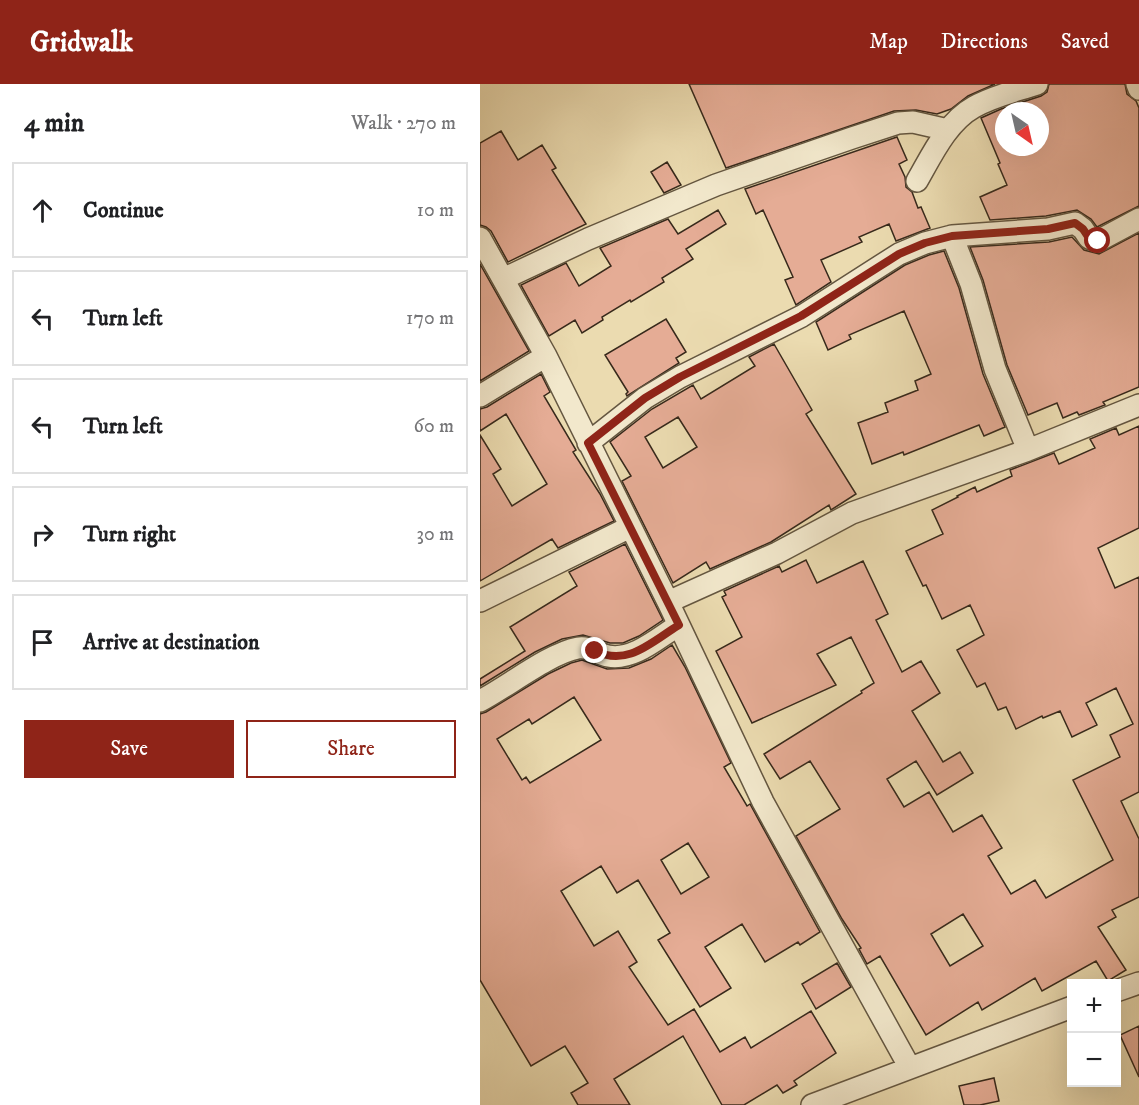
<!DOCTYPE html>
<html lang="en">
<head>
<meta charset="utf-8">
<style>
	:root { --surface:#fff; --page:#f2f2f2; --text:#202124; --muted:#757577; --line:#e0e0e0; --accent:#8f2418 }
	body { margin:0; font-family:"IM FELL DW Pica",serif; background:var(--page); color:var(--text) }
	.controls { position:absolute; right:18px; bottom:18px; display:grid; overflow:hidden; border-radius:0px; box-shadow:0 6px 24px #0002 }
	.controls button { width:54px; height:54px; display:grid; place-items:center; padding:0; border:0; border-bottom:2px solid var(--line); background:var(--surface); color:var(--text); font:30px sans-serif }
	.compass { position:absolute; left:515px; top:18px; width:54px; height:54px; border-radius:50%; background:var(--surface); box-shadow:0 6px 24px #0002; rotate:146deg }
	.stop { position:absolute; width:18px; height:18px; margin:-14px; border:4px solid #8f2418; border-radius:50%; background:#fff }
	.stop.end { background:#8f2418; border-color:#fff; box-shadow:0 2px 6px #0008 }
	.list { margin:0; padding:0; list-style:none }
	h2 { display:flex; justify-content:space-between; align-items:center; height:78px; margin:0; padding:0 24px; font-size:26px }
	h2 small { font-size:20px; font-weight:400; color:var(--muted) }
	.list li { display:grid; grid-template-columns:39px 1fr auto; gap:18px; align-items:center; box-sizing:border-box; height:96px; margin:0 12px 12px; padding:0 12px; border:2px solid var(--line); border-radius:0px }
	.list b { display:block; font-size:22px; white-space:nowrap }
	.list em { font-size:20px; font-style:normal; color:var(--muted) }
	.actions { display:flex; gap:12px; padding:18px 24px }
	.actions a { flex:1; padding:14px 0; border:2px solid var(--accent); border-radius:0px; text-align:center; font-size:21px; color:var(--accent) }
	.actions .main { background:var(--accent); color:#fff }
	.icon { flex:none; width:33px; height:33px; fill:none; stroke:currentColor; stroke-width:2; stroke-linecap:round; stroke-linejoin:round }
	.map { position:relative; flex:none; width:659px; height:1021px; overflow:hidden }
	header { display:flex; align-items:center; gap:36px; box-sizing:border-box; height:84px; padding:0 30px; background:var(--accent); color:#fff }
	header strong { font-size:28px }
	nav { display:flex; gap:33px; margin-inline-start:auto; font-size:21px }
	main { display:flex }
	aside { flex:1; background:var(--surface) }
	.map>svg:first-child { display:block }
	.building { fill:#e5ac95; stroke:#37291b; stroke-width:1.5; fill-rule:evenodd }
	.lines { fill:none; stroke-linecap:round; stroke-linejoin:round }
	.street-casing { stroke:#645640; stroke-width:24 }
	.street { stroke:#f2e8cc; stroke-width:21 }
	.route { stroke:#8f2418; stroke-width:8 }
</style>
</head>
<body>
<header>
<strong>Gridwalk</strong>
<nav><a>Map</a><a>Directions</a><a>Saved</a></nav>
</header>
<main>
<aside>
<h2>4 min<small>Walk · 270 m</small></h2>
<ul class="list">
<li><svg class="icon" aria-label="ahead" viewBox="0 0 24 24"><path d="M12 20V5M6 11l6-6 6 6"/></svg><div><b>Continue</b></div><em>10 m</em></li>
<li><svg class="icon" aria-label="left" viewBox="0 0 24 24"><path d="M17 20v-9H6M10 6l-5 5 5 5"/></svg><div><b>Turn left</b></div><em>170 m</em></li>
<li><svg class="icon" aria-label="left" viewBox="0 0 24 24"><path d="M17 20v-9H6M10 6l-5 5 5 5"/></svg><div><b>Turn left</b></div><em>60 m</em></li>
<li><svg class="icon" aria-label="right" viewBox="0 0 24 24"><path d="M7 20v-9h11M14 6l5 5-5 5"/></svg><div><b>Turn right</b></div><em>30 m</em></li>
<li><svg class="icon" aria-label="arrive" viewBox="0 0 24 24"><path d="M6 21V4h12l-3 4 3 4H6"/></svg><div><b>Arrive at destination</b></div></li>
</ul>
<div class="actions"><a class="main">Save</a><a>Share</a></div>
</aside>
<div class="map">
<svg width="659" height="1021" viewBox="0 0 659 1021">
	<rect width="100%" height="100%" fill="#ebdbb0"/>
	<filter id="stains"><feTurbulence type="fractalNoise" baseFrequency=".00333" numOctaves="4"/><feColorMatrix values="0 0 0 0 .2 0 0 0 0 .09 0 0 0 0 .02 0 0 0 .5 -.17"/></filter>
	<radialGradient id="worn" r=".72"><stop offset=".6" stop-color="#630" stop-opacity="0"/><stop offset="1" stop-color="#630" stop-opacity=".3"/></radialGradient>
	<path class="building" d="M 209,0 L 515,0 L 488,12 L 471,25 L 457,30 L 436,26 L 414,27 L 246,84 Z
		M 569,0 L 645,0 L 647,10 L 656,17 L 659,24 L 659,122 L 617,143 L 611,135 L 597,126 L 566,132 L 510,136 L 500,113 L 527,101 L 518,80 L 520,79 L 501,34 L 521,25 L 561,12 L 567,8 ZM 524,27 L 560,27 L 560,63 L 524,63 Z
		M 21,47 L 38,76 L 62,61 L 76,84 L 72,86 L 106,140 L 28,178 L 11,147 L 6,143 L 0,141 L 0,59 Z
		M 417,53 L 427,76 L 419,80 L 425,93 L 426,103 L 432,108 L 438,124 L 441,123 L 450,144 L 416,157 L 409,140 L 379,153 L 382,158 L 341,176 L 351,198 L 316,221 L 305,196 L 313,193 L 283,126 L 276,130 L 265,105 Z
		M 187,78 L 201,101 L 184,109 L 171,88 Z
		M 238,126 L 246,140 L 206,165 L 213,175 L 182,194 L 184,198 L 151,218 L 150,216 L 122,233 L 123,236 L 102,249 L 95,236 L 69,252 L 41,201 L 86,179 L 99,202 L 131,182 L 120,164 L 188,135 L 198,150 Z
		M 659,149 L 659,303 L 623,318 L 625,321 L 599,331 L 597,328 L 583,334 L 577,319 L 548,331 L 527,281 L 503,196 L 490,163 L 569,158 L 592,153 L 604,166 L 619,170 Z
		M 464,167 L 479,204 L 503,290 L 525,343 L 504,352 L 499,341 L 424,371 L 423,368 L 392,380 L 378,339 L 408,328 L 405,319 L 438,306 L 435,297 L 451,290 L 424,227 L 369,251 L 371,255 L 348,266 L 336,238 L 425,181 L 449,171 Z
		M 0,180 L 49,267 L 0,297 Z
		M 186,235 L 206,268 L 196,274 L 199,279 L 147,312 L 146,310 L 148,308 L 125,271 Z
		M 294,260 L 332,326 L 326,330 L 376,410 L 351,426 L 349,421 L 291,458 L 230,485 L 226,478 L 193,499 L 142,397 L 151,392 L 130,358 L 172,325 L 213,301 L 221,315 L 275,282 L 269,273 ZM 198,333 L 217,363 L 183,384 L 165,353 Z
		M 61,290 L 70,308 L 64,312 L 96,366 L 93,368 L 120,410 L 134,437 L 78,464 L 72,455 L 0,497 L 0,351 L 21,385 L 13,390 L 32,422 L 67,400 L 26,330 L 0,347 L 0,325 L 7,323 Z
		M 659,342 L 659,444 L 618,464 L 635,504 L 659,493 L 659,708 L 641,717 L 659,755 L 659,813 L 632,826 L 636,833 L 618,843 L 646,886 L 628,897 L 616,877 L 562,907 L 555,894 L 502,926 L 498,918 L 446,951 L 400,872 L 387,880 L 379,865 L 381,864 L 362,835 L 316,752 L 360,725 L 330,677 L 300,695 L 284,670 L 382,609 L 381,607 L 394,599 L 371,553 L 337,570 L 356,601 L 272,639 L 236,567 L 262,553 L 242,513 L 246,511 L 244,507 L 299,482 L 302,488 L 326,476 L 337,499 L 383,477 L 408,530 L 396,536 L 422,588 L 441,577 L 460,609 L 432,627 L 463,678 L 480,668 L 493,689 L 457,711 L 436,677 L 407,695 L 424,723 L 449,708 L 473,748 L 502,731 L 522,764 L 508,772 L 531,810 L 555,796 L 566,814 L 633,776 L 593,696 L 640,673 L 630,651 L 653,640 L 636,604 L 606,619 L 617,641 L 592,653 L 580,627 L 563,634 L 562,632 L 536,645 L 526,623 L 518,626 L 505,599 L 497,603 L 477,566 L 504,551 L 490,521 L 462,535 L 446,501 L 443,502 L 426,467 L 463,450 L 452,426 L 478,413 L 477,412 L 495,403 L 497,408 L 532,392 L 530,386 L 574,369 L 579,380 L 615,364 L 610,355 L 636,344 L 639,351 ZM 483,830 L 503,862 L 470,882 L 451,850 Z
		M 145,460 L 183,536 L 159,552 L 143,559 L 130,559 L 103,551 L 82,555 L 55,568 L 0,602 L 0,595 L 45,567 L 30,543 L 97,502 L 89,488 Z
		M 192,561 L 205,583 L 251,679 L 244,683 L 267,722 L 270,720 L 340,848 L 320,861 L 318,858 L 285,878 L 262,840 L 225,863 L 251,904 L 220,923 L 178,856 L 190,849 L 158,796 L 137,809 L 121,782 L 81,807 L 114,862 L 138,847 L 157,878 L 149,883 L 188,941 L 214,925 L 240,968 L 265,953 L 271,964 L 331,927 L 356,969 L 314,997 L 317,1001 L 303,1009 L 297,1001 L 264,1021 L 242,1021 L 203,952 L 134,995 L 150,1021 L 98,1021 L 91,1009 L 108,999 L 85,962 L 51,982 L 0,896 L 0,630 L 6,628 L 68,590 L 91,579 L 102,576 L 127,585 L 149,584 L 171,575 ZM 94,613 L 121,656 L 50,699 L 46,693 L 42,696 L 17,655 L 49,635 L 52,640 ZM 208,759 L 229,793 L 201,810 L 181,776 Z
		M 357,879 L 371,903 L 336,925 L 322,900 Z
		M 659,942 L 659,993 L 640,951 Z
		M 514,994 L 519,1017 L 500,1021 L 484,1021 L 479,1002 Z"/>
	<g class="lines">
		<g class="street-casing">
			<path id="street" d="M 657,0 L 659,5
				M 437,97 C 452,71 467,38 494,23 C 513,12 536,7 557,0
				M 472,152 L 491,200 L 515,285 L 548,366
				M 0,154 L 66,272 L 188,518
				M 23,195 L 108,155 L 236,101 L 372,54 L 418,39 L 433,38 L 468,46
				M 0,312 L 66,272
				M 108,359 L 165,314 L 200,293 L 322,232 L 419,170 L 445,159 L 472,152 L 568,145 L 595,139 L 603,145 L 609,154 L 618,157 L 659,135
				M 0,517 L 150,443
				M 0,617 C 27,603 70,569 98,564 C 109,562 118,570 128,572 C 153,577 178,554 199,541
				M 636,907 L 659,899
				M 430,984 L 283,718 L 188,518 L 297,469 L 372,429 L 548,366 L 659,321
				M 332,1021 L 592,923"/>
		</g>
		<use href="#street" class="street"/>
	</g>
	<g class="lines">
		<path class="route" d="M 115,567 C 148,583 171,558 199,541 L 108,359 L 165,314 L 200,293 L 321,232 L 419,170 L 445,159 L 472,152 L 568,145 L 595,139 L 603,145 L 609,154 L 618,157"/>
	</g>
	<rect width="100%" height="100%" filter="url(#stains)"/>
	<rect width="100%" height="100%" fill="url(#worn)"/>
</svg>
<div class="controls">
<button>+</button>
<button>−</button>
</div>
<svg class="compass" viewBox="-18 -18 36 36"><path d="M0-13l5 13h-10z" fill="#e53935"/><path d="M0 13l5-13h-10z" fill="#757577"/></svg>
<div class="stop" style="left:618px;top:157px"></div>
<div class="stop end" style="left:115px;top:567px"></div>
</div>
</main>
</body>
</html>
